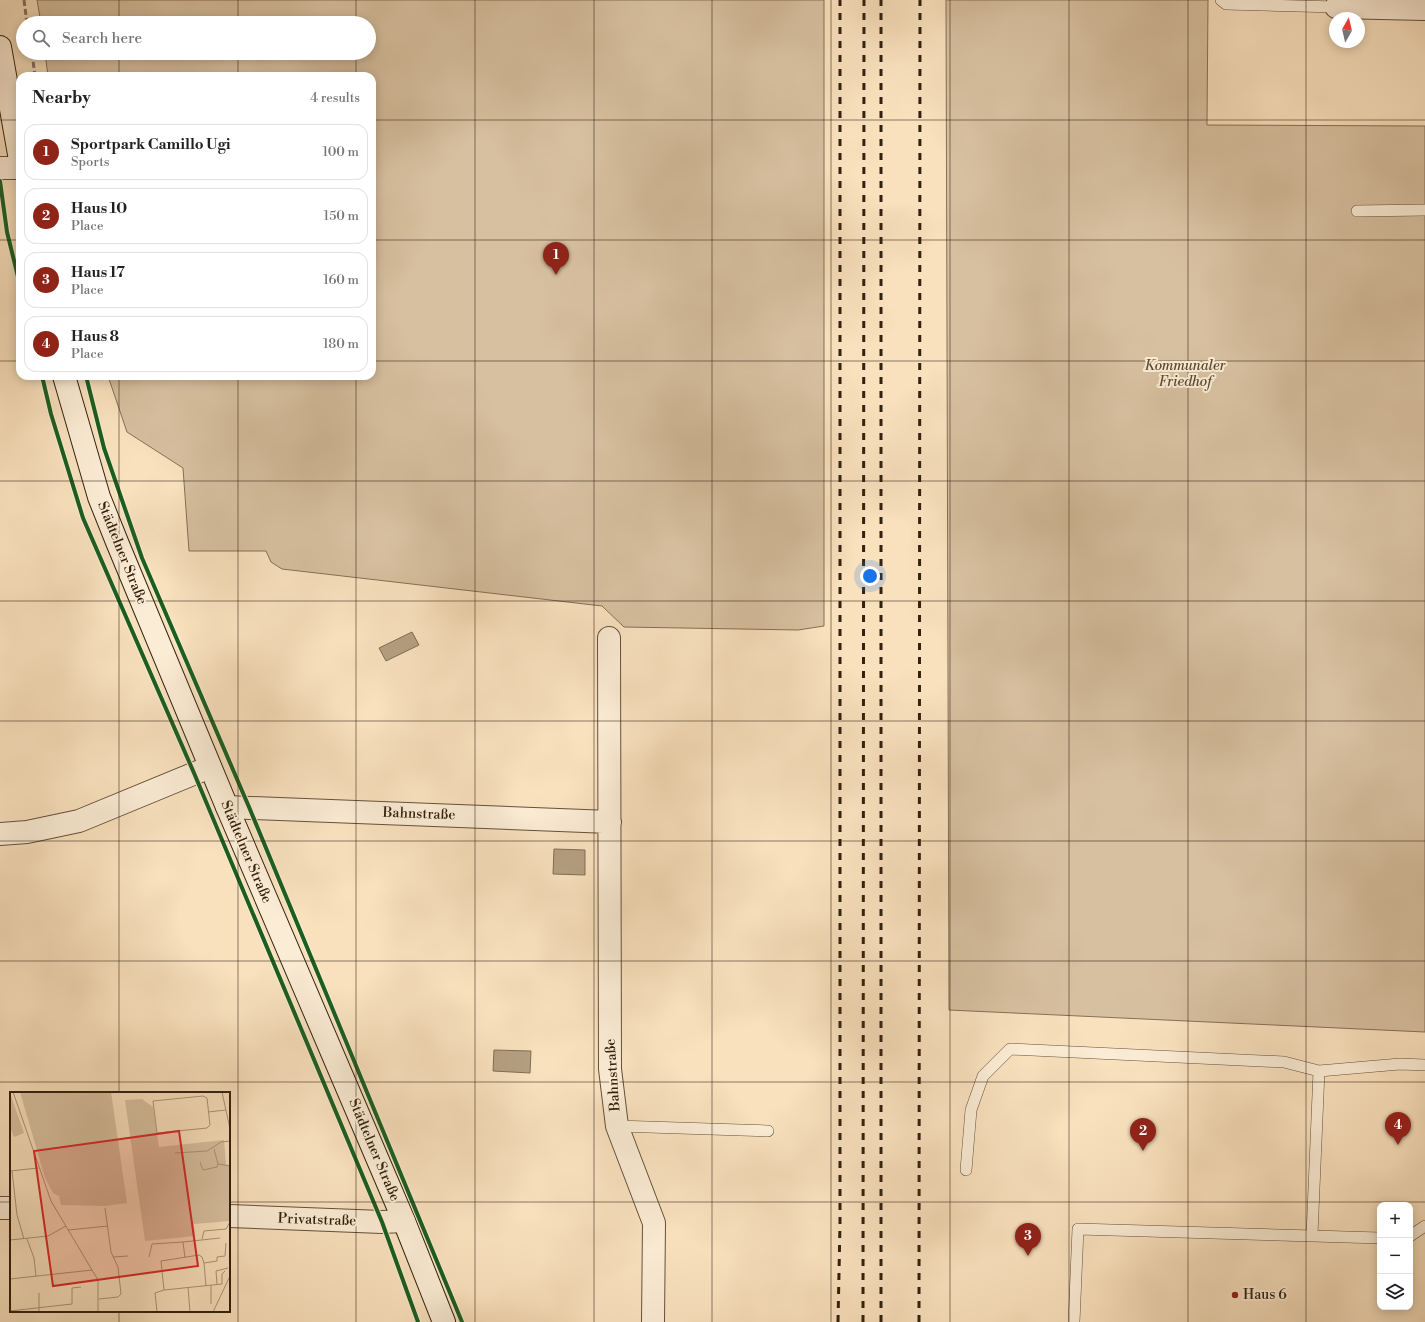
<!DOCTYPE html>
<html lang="en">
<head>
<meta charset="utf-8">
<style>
	:root { --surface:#fff; --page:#f2f2f2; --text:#202124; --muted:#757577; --line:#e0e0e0; --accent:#8f2418 }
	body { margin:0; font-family:"Libre Bodoni",serif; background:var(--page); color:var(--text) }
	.controls { position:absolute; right:12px; bottom:12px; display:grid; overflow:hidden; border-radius:8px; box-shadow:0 2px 10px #0003 }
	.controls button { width:36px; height:36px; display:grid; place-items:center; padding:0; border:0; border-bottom:1px solid var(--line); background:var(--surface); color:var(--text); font:20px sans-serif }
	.compass { position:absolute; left:1329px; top:12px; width:36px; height:36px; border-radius:50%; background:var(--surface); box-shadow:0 2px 10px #0003; rotate:8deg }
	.you { position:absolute; left:870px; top:576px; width:14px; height:14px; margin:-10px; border:3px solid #fff; border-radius:50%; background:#1a73e8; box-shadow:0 0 0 6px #1a73e833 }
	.badge { display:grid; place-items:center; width:26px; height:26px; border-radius:50%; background:var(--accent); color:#fff; font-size:13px; font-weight:700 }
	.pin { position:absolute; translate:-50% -33px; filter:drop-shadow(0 1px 2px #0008) }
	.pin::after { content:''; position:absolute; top:21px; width:14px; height:12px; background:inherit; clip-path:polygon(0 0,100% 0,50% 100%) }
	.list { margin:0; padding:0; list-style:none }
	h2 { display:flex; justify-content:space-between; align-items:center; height:52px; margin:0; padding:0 16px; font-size:17px }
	h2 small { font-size:13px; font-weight:400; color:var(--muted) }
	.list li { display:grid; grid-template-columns:26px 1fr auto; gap:12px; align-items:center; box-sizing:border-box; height:56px; margin:0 8px 8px; padding:0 8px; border:1px solid var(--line); border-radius:12px }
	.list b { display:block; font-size:15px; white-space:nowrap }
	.list p { margin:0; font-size:13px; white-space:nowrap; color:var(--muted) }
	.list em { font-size:13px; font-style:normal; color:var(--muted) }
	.icon { flex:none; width:22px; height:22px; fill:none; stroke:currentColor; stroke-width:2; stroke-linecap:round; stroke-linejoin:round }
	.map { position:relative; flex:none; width:1425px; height:1322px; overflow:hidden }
	.search { position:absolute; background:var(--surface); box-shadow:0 2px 10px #0003; left:16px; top:16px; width:360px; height:44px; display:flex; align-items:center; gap:10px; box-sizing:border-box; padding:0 14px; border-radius:22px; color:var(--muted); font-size:15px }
	.panel { position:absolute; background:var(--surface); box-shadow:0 2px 10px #0003; left:16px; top:72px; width:360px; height:308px; border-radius:12px }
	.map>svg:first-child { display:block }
	.green { fill:#d7c0a0; stroke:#847057 }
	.water { fill:#b5a082; stroke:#816d54 }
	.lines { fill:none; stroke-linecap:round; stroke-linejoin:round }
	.lane-casing { stroke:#64513a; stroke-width:12 }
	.street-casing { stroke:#64513a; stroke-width:24 }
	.secondary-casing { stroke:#32210e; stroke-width:24 }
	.lane { stroke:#fbecd5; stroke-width:11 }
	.street { stroke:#fbecd5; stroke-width:22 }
	.secondary { stroke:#fbecd5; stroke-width:22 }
	.rail { stroke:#32210e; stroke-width:3; stroke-dasharray:7 7; stroke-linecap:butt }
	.quiet { stroke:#8d6e63; stroke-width:3; stroke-dasharray:6 3; stroke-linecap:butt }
	.cycleway-casing { stroke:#fbecd5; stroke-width:6 }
	.cycleway { stroke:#1b5e20; stroke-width:4 }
	.grid { fill:none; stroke:#32210e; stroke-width:1; stroke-opacity:0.55 }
	.poi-dot { fill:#8f2418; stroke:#fbecd5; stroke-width:1.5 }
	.labels { text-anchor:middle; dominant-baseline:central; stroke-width:4; stroke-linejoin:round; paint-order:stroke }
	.park-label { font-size:14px; font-style:italic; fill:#5b4932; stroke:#fbecd5 }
	.street-label { font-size:14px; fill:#32210e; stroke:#fbecd5 }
	.poi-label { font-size:14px; fill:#32210e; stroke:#fbecd5; text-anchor:start }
	.inset-road { fill:none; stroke:#a99478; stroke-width:1 }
	.view { fill:#d62828; fill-opacity:0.15; stroke:#d62828; stroke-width:2 }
	.inset-edge { fill:none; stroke:#32210e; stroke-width:2 }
</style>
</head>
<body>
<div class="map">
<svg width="1425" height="1322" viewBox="0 0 1425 1322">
	<rect width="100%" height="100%" fill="#f9e1be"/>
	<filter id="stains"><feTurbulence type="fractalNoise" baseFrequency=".005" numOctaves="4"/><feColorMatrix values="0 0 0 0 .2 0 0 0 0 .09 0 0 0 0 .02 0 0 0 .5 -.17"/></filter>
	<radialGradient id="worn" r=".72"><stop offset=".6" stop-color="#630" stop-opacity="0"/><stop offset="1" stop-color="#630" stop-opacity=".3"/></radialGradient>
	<path class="green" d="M 37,0 L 824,0 L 824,626 L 798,630 L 624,627 L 602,606 L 282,569 L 271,562 L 266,551 L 189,551 L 183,468 L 127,432 L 108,376 L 372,376 L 372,76 L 48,76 L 45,53 L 369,53 L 369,23 L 41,23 Z
		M 946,0 L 1208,0 L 1207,125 L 1425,126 L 1425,1032 L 949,1010 Z"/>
	<path class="water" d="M 412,632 L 419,645 L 386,661 L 379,648 Z
		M 554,849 L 585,850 L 585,875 L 553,874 Z
		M 494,1050 L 531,1051 L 530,1073 L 493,1071 Z"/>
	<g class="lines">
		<g class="lane-casing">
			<path id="lane" d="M 1221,0 L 1226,4 L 1336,7
				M 1357,211 L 1425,210
				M 617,1126 L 768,1131
				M 966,1170 L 971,1110 L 983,1076 L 1010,1049 L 1284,1062 L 1319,1071
				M 1312,1235 L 1319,1071 L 1400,1064 L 1425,1065
				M 1410,1236 L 1425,1226
				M 1074,1322 L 1078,1229 L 1380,1238"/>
		</g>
		<g class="street-casing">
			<path id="street" d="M 1336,7 L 1425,9
				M 0,168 L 20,168
				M 609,638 L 610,1069 L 617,1126 L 654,1223 L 653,1322
				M 227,807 L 610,822
				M 0,834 L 27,832 L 79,821 L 210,767
				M 0,1208 L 11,1208
				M 229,1216 L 382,1222 L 404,1221"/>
		</g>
		<g class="secondary-casing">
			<path id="secondary" d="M 0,47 L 20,160
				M 64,376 L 99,497 L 117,542 L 227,807 L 404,1221 L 444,1322"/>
		</g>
		<use href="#lane" class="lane"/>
		<use href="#street" class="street"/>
		<use href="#secondary" class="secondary"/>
		<path class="rail" d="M 838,1322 L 840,1223 L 840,0
			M 863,1322 L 864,0
			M 881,1322 L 881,0
			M 919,1322 L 920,0"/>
		<path class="quiet" d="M 24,0 L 27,23
			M 32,53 L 35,76"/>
		<g class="cycleway-casing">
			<path id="cycleway" d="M 0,181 L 7,232 L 20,285
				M 42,376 L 51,414 L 83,518 L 194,773 L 382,1222 L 418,1322
				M 86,376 L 104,448 L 142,558 L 249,807 L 462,1322"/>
		</g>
		<use href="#cycleway" class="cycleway"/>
	</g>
	<path class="grid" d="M 119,0 L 119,23M 238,0 L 238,23M 356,0 L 356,23M 475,0 L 475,1322M 594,0 L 594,1322M 712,0 L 712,1322M 831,0 L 831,1322M 950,0 L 950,1322M 1069,0 L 1069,1322M 1188,0 L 1188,1322M 1306,0 L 1306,1322M 119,53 L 119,76M 238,53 L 238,76M 356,53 L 356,76M 0,120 L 20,120M 372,120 L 1425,120M 0,240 L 20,240M 372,240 L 1425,240M 0,361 L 20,361M 372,361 L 1425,361M 119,376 L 119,1093M 238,376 L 238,1322M 356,376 L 356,1322M 0,481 L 1425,481M 0,601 L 1425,601M 0,721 L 1425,721M 0,841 L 1425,841M 0,961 L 1425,961M 0,1082 L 1425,1082M 0,1202 L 11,1202M 229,1202 L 1425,1202M 119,1311 L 119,1322"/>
	<circle class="poi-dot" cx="1235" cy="1295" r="4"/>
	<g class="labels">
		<g class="park-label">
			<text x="1185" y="366">Kommunaler<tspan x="1185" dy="16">Friedhof</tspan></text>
		</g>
		<g class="street-label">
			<text transform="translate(122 553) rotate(68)">Städtelner Straße</text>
			<text transform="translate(419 814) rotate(2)">Bahnstraße</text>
			<text transform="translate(246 852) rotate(67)">Städtelner Straße</text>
			<text transform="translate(613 1075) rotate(-94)">Bahnstraße</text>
			<text transform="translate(374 1150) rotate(67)">Städtelner Straße</text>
			<text transform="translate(317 1220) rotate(2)">Privatstraße</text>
		</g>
		<g class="poi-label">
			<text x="1243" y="1295">Haus 6</text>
		</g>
	</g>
	<g transform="translate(10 1092)">
		<rect width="220" height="220" fill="#f9e1be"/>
		<path d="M 10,0 L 101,0 L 117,111 L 96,114 L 51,113 L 49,104 L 43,101 L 35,86 ZM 0,1 L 14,41 L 4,45 L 0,35 ZM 132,7 L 143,15 L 149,55 L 214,48 L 216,72 L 220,74 L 220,129 L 184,132 L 185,144 L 135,149 L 115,8 Z" fill="#d7c0a0"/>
		<path class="inset-road" d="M 3,0 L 41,109 L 88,188 L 88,220M 212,0 L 220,37M 193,4 L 197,6 L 200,33 L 197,36 L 147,41 L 143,9 ZM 198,20 L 216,18M 204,57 L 208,72M 165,61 L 197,59 L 211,50 L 220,49M 190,70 L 193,78 L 207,75 L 208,72 L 220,74M 0,79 L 28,76M 2,79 L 7,123 L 14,147M 58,138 L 98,134M 17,147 L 24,166 L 26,184M 192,147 L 194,139 L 216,137 L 220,130M 0,148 L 38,144 L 56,134M 103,165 L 118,164M 139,165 L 142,152 L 173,150M 175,166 L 173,150 L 210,146M 194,171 L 192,165 L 189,163 L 151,169 L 154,198 L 212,192 L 212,182 L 215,179M 0,187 L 82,178M 207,192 L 206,179 L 218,176M 196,194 L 194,171 L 207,169 L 207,165 L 215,164 L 216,151M 178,195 L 180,220M 29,201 L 29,220M 89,207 L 108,205 L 111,202 L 108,175 L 101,160 L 95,116M 201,212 L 201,193M 0,219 L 62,212 L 62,196 L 71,195M 147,220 L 145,201 L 154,198M 203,220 L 220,184"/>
		<path class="view" d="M 169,39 L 188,174 L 43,194 L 24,59 Z"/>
		<rect width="220" height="220" class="inset-edge"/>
	</g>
	<rect width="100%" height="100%" filter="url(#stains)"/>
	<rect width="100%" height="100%" fill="url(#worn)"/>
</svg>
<div class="controls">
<button>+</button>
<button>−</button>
<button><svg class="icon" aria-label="layers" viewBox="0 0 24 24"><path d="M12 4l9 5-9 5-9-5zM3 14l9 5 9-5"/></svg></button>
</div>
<svg class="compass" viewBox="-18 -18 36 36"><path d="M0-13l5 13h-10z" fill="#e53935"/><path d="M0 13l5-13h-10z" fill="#757577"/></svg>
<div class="you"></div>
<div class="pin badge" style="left:556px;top:275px">1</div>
<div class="pin badge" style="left:1143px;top:1151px">2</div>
<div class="pin badge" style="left:1028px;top:1256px">3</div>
<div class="pin badge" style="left:1398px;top:1145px">4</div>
<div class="search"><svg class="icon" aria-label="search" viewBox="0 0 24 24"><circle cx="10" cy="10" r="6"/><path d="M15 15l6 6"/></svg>Search here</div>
<section class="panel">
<h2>Nearby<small>4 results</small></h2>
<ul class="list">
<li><span class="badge">1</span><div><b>Sportpark Camillo Ugi</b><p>Sports</p></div><em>100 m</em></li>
<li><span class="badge">2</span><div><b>Haus 10</b><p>Place</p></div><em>150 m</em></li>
<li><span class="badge">3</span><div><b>Haus 17</b><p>Place</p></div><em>160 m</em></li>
<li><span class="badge">4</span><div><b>Haus 8</b><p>Place</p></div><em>180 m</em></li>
</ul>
</section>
</div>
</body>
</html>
